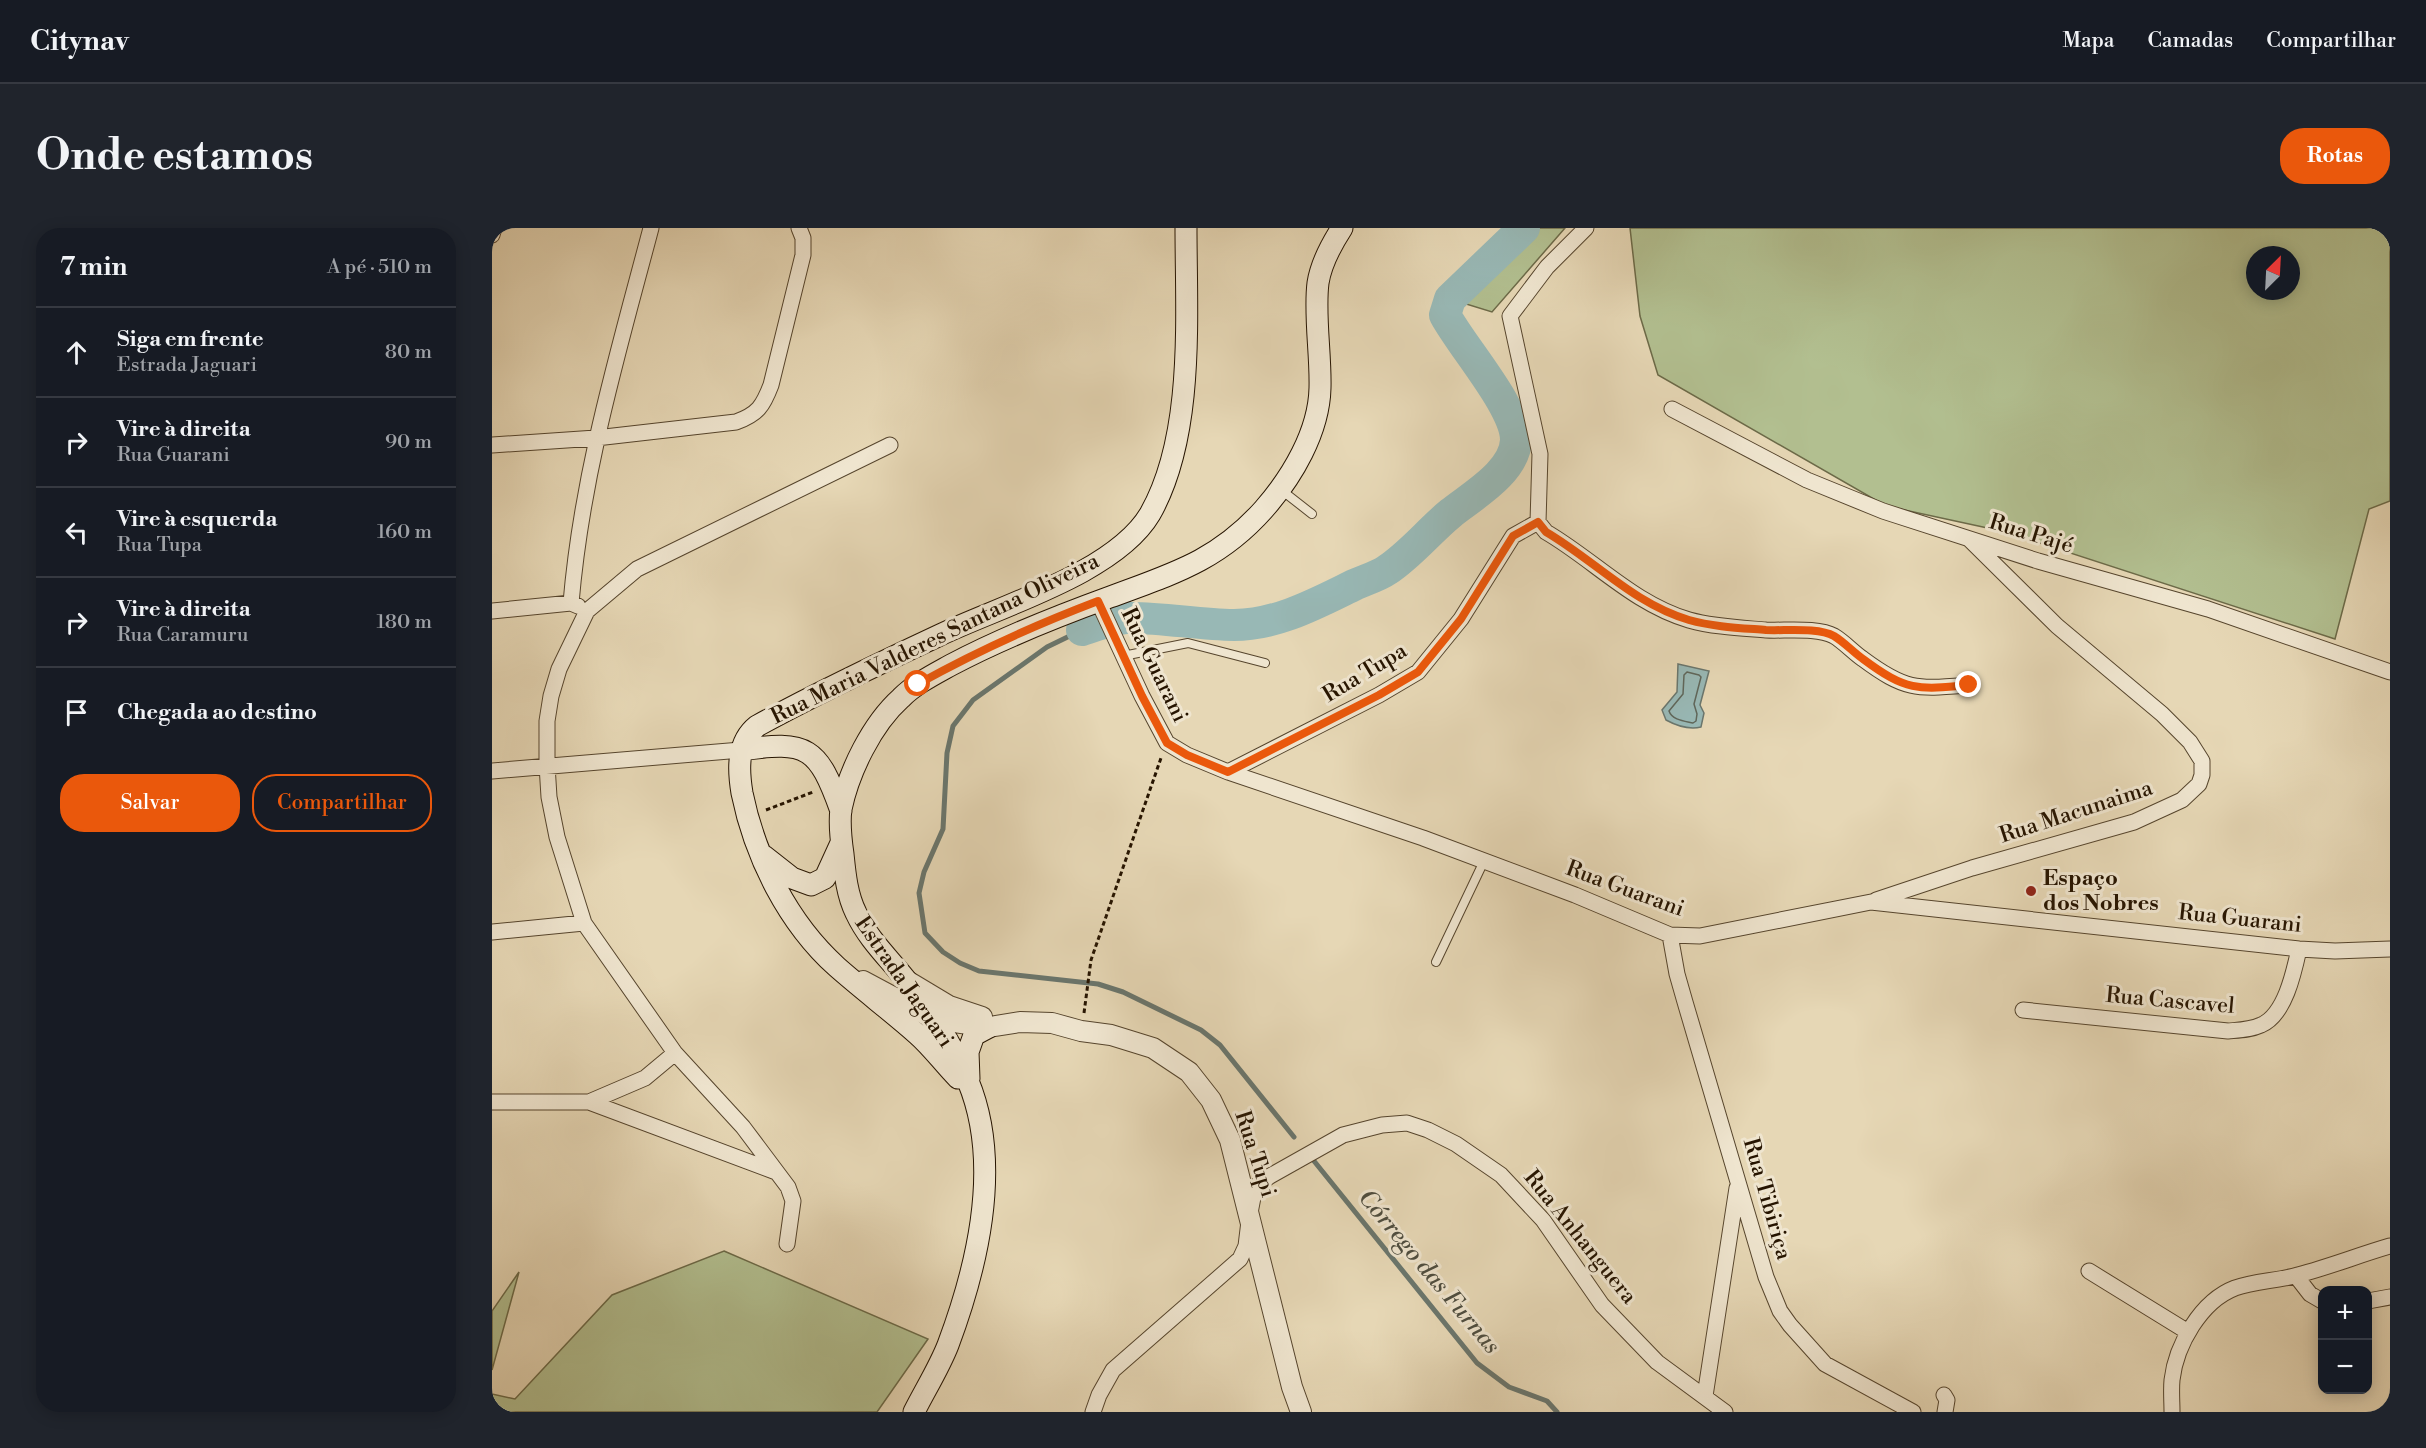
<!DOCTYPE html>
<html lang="pt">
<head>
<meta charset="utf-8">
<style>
	:root { --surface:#171b24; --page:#20242c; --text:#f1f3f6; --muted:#9ea1a6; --line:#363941; --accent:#ea580c }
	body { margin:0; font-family:"Libre Bodoni",serif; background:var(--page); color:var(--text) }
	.controls { position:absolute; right:18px; bottom:18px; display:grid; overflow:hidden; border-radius:12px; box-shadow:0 3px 15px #0003 }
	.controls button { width:54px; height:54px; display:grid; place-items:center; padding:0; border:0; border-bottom:2px solid var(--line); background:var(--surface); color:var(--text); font:30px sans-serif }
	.compass { position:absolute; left:1754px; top:18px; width:54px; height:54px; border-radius:50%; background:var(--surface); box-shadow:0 3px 15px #0003; rotate:24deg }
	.stop { position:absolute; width:18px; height:18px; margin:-14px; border:4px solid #ea580c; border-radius:50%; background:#fff }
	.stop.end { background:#ea580c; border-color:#fff; box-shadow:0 2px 6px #0008 }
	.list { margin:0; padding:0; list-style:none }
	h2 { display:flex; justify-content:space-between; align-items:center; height:78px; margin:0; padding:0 24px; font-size:26px }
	h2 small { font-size:20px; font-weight:400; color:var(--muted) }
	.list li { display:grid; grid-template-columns:39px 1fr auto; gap:18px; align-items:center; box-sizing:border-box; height:90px; padding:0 24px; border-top:2px solid var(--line) }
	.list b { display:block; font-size:22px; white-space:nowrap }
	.list p { margin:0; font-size:20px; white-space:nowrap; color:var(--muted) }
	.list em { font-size:20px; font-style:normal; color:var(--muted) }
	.actions { display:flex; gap:12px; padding:18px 24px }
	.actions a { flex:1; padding:14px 0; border:2px solid var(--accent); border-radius:24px; text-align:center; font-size:21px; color:var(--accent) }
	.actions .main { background:var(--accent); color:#fff }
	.icon { flex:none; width:33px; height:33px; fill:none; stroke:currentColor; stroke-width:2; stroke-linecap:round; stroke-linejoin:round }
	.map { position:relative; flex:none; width:1898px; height:1184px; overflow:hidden; border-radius:24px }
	header { display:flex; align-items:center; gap:36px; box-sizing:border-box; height:84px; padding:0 30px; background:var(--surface); border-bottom:2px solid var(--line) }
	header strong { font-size:28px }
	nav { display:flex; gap:33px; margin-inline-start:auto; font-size:21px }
	.intro { display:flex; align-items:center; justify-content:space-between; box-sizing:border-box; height:144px; padding:0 36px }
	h1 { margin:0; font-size:42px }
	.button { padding:15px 27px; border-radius:24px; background:var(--accent); color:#fff; font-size:21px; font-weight:700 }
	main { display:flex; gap:36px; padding:0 36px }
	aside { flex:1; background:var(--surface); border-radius:24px; box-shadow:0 3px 15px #0003 }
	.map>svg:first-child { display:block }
	.green { fill:#b2bf90; stroke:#6c6a48; stroke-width:1.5; fill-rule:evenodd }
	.water { fill:#98b8b5; stroke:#6a766d; stroke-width:1.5 }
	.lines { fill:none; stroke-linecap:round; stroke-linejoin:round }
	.shore { stroke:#5f665a; stroke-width:1.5 }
	.stream { stroke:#6a766d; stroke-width:5 }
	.river { stroke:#98b8b5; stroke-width:32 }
	.service-casing { stroke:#56452d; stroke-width:10 }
	.minor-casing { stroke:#56452d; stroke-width:17 }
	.tertiary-casing { stroke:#56452d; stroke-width:22 }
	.secondary-casing { stroke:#261400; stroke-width:23 }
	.path { stroke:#261400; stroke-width:3; stroke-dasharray:4.5 3; stroke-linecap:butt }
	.service { stroke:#efe5cf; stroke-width:8 }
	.minor { stroke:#efe5cf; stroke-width:15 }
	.tertiary { stroke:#efe5cf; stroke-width:20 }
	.secondary { stroke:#efe5cf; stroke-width:21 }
	.route { stroke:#ea580c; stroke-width:8 }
	.poi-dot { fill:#8f2418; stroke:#efe5cf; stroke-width:2 }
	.labels { text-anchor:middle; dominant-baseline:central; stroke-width:6; stroke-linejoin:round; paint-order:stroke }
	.street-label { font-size:22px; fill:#261400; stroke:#efe5cf }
	.poi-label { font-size:22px; font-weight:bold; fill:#261400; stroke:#efe5cf; text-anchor:start }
	.water-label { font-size:24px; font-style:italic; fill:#4e4d3f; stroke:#efe5cf }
</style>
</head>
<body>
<header>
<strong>Citynav</strong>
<nav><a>Mapa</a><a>Camadas</a><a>Compartilhar</a></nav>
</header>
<div class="intro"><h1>Onde estamos</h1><a class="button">Rotas</a></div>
<main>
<aside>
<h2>7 min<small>A pé · 510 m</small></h2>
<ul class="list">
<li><svg class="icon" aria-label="ahead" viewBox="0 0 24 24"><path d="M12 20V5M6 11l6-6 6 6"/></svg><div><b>Siga em frente</b><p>Estrada Jaguari</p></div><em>80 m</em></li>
<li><svg class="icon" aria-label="right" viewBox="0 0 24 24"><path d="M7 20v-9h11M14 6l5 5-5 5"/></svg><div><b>Vire à direita</b><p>Rua Guarani</p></div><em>90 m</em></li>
<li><svg class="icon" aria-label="left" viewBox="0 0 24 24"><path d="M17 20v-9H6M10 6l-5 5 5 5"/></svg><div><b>Vire à esquerda</b><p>Rua Tupa</p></div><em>160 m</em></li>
<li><svg class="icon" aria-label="right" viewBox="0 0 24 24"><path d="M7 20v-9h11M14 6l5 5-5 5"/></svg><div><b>Vire à direita</b><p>Rua Caramuru</p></div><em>180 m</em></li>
<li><svg class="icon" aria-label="arrive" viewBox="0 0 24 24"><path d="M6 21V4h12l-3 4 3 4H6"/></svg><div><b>Chegada ao destino</b></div></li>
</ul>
<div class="actions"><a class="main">Salvar</a><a>Compartilhar</a></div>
</aside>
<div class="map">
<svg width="1898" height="1184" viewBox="0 0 1898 1184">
	<rect width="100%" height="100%" fill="#e6d7b5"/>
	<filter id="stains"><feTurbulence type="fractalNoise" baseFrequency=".00333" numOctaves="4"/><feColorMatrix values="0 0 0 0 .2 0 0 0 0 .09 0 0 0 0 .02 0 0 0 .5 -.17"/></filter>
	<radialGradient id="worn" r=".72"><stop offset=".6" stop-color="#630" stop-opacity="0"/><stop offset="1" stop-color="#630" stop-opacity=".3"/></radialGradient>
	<path class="green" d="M 1024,0 L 1073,0 L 1000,84 L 971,75 L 979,54 Z
		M 1138,0 L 1898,0 L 1898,273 L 1877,281 L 1843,411 L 1514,304 L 1394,278 L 1166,147 L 1148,88 ZM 1763,27 L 1799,27 L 1799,63 L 1763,63 Z
		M 232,1023 L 436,1111 L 385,1184 L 0,1184 L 0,1166 L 23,1171 L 120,1067 Z
		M 27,1044 L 0,1142 L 0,1083 Z"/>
	<path class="water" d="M 1186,436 L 1217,443 L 1208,477 L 1212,485 L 1209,499 C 1196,502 1185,498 1174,492 L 1170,482 L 1185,464 Z"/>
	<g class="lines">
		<path class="shore" d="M 1195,444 L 1207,447 L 1209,449 L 1202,476 L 1205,486 L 1204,493 L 1201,495 C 1192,493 1180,492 1177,483 L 1191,466 L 1192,447 Z"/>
		<path class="stream" d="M 590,402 L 555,419 L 481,472 L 461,498 L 455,525 L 451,601 L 432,644 L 427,665 L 433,705 L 451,724 L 468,735 L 487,743 L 606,756 L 631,764 L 709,802 L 728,817 L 802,909
			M 822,933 L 985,1135 L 1017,1159 L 1055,1173 L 1065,1184"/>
		<path class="river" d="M 590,402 C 604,398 619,391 634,390 C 670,389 706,397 742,397 C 785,397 825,375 862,357 C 872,352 885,349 895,342 C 919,326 937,303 959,285 C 980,268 1023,244 1024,212 C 1024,179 970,119 953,87 L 958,71 L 1032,0"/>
		<g class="service-casing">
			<path id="service" d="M 788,261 L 820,286
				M 631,428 L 696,415 L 773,435
				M 944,734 L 992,633"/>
		</g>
		<g class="minor-casing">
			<path id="minor" d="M 1094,0 L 1055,39 L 1018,88 L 1048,226 L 1046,294 L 1054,304 C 1102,332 1142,376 1197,392 C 1222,399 1249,400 1274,402 C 1293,403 1326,399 1342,408 C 1352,414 1361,424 1371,431 C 1414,463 1425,461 1477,457
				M 0,7 L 2,0
				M 1180,181 L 1315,252 L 1391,283 L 1546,333 L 1716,381 L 1898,444
				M 0,217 L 104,210 L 244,194 C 266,186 271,178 279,157 L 311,27 L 311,10 L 307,0
				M 606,373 L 650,468 L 675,515 L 695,527 L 736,544 L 931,610 L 1083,667 L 1178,707 L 1208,708 L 1379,674 L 1807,721 L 1843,723 L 1898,721
				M 79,375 C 90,245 126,125 159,0
				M 0,383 L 79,375 L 86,378
				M 0,543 L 249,522
				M 736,544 L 887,467 L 926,444 L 969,391 L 1021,308 L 1046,294
				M 1384,672 L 1480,640 L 1642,594 L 1690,572 L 1707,556 L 1710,547 L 1710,533 L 1698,514 L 1670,486 L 1565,398 L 1478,312
				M 0,704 L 92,695
				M 1178,707 L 1185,746 L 1193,774 L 1274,1049 L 1288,1083 L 1298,1097 L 1333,1136 L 1421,1184
				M 1531,782 L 1736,803 C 1748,802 1758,802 1769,797 C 1793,787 1802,744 1807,721
				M 0,874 L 97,874 L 284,944
				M 97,874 L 153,850 L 183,825
				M 295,1016 L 301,973 L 296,959 L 251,899 L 183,825 L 92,695 L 65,609 L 57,569 L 55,537 L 55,493 L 59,468 L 67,441 L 95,383 L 145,341 L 398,217
				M 1597,1043 L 1696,1104
				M 1804,1048 L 1818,1066 L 1830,1073
				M 1876,1073 L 1898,1069
				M 1452,1167 L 1455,1172 L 1453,1184
				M 1213,1168 L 1245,960
				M 601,1184 L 607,1167 L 621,1142 L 748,1031 L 754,1018 L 758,985 L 763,959 L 778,948 L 851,907 L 890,897 L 915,895 L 936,902 L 964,916 L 1009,947 L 1051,992 L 1110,1077 L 1165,1134 L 1233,1184
				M 1680,1184 C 1680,1174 1679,1162 1680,1152 C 1684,1117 1709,1073 1743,1060 C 1763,1053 1785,1053 1806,1047 C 1837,1039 1867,1027 1898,1018"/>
		</g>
		<g class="tertiary-casing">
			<path id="tertiary" d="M 371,753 L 442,791 L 497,799 L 528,794 L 560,795 L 589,803 L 619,807 L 661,820 L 697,844 L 719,872 L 738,912 L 800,1159 L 809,1184
				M 417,754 L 457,778 L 490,789"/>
		</g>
		<g class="secondary-casing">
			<path id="secondary" d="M 249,522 C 316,512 326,519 349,583
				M 272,628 L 300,650 L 319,657 L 333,650 L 349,615
				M 466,850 C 452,836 440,819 425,806 C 399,783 371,762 345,739 C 296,695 263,629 250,565 C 246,541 245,514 265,498 C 325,465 386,436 448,407 C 508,378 623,345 658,286 C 703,207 694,88 694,0
				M 477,851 L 476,824 L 482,807 L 497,799
				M 422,1184 C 433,1162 447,1140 456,1117 C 486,1037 510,935 476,853 C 462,819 440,786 418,757 C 399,732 377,713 364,685 C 355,667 353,646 351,626 C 349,612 347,595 349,581 C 357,543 380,496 409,470 C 423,456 441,447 459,437 C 510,410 563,389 618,369 C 680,346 726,333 772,281 C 800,249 827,204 828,160 C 829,127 822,86 826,55 C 829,35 839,17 850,0"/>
		</g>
		<path class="path" d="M 274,582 L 321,564
			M 592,785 L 599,732 L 669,530"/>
		<use href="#service" class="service"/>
		<use href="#minor" class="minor"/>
		<use href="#tertiary" class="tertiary"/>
		<use href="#secondary" class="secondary"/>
	</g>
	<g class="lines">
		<path class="route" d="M 426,456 C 485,423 543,397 606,373 L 650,468 L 675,515 L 695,527 L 736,544 L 887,467 L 926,444 L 969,391 L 1021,308 L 1046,294 L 1054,304 C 1102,332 1142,376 1197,392 C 1222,399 1249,400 1274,402 C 1293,403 1326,399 1342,408 C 1352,414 1361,424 1371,431 C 1414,463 1425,462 1477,457"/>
	</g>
	<circle class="poi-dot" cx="1539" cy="663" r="6"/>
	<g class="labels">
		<g class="street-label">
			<text transform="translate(1539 306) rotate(17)">Rua Pajé</text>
			<text transform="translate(443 411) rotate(-26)">Rua Maria Valderes Santana Oliveira</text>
			<text transform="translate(662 437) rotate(64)">Rua Guarani</text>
			<text transform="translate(873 445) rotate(-31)">Rua Tupa</text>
			<text transform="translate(1584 584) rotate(-18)">Rua Macunaima</text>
			<text transform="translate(1133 661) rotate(20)">Rua Guarani</text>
			<text transform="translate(1748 691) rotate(6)">Rua Guarani</text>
			<text transform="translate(412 754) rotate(55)">Estrada Jaguari</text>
			<text transform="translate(1678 773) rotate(5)">Rua Cascavel</text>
			<text transform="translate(763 926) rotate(72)">Rua Tupi</text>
			<text transform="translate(1275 971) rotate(74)">Rua Tibiriça</text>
			<text transform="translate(1088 1009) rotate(51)">Rua Anhanguera</text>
		</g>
		<g class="poi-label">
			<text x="1551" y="650">Espaço<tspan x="1551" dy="25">dos Nobres</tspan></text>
		</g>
		<g class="water-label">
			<text transform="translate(937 1044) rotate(50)">Córrego das Furnas</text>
		</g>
	</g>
	<rect width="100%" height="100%" filter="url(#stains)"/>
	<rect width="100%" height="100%" fill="url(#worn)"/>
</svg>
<div class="controls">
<button>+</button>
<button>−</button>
</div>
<svg class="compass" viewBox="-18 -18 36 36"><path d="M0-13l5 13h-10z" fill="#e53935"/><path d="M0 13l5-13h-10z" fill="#9ea1a6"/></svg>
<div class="stop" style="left:426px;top:456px"></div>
<div class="stop end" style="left:1477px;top:457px"></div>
</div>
</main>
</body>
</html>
